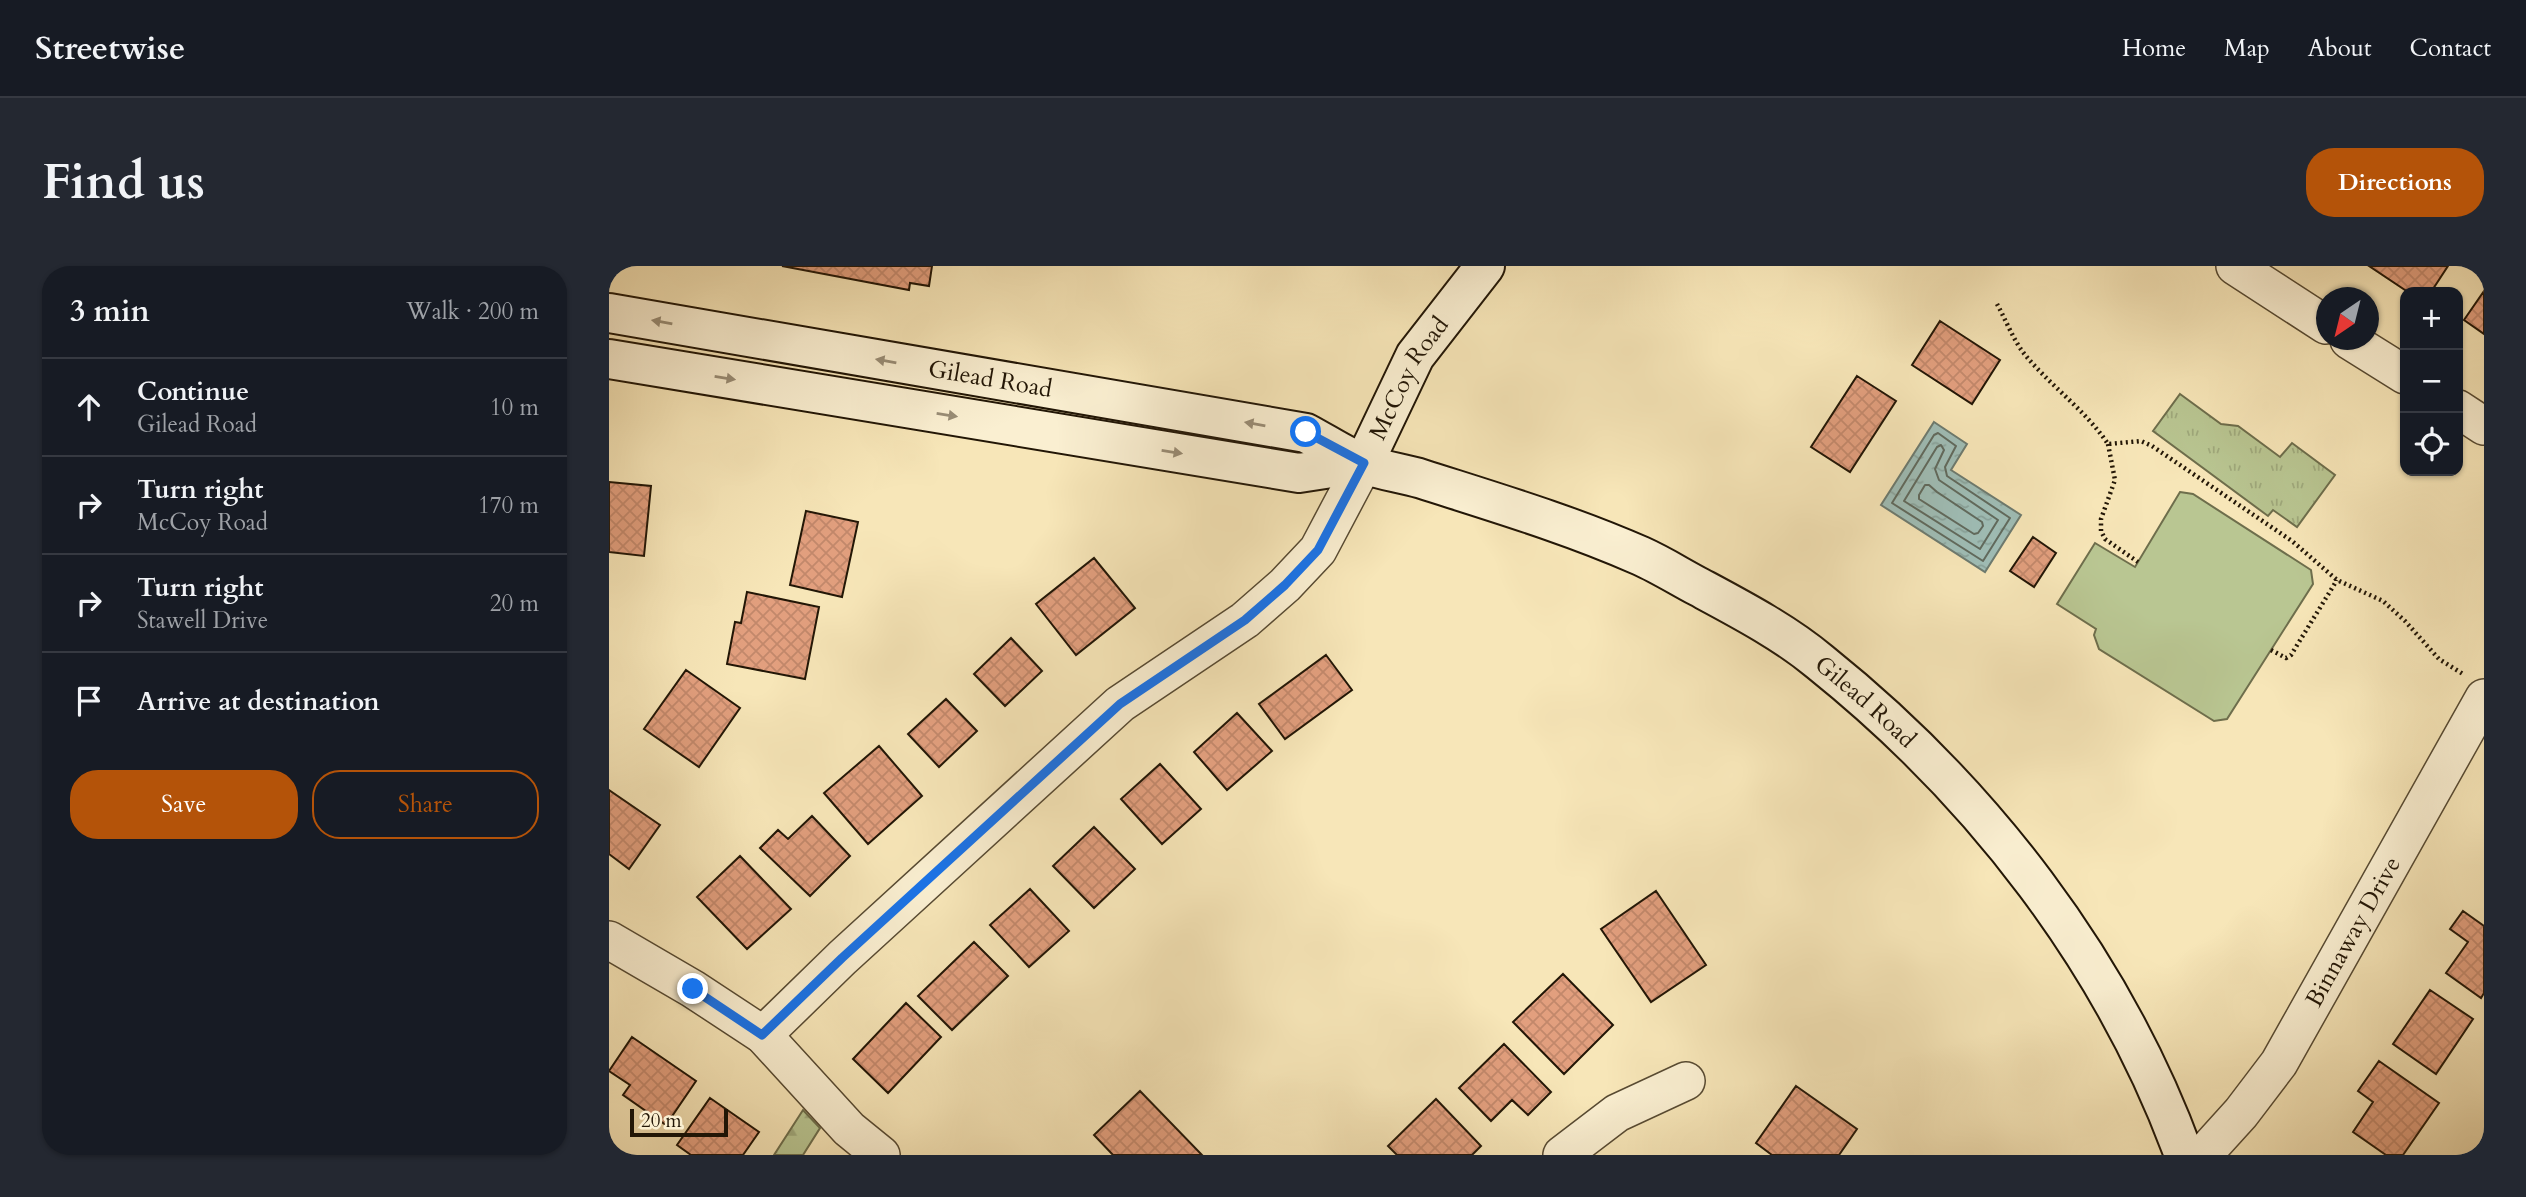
<!DOCTYPE html>
<html lang="en">
<head>
<meta charset="utf-8">
<style>
	:root { --surface:#171b24; --page:#242831; --text:#f1f3f6; --muted:#9ea1a6; --line:#363941; --accent:#b45309 }
	body { margin:0; font-family:Cardo,serif; background:var(--page); color:var(--text) }
	.controls { position:absolute; right:21px; top:21px; display:grid; overflow:hidden; border-radius:14px; box-shadow:0 2px 5px #0004 }
	.controls button { width:63px; height:63px; display:grid; place-items:center; padding:0; border:0; border-bottom:2px solid var(--line); background:var(--surface); color:var(--text); font:35px sans-serif }
	.compass { position:absolute; left:1707px; top:21px; width:63px; height:63px; border-radius:50%; background:var(--surface); box-shadow:0 2px 5px #0004; rotate:215deg }
	.scale { position:absolute; left:21px; bottom:18px; width:98px; box-sizing:border-box; padding-left:7px; border:4px solid #221606; border-top:0; font-size:19px; line-height:24px; white-space:nowrap; color:#221606; -webkit-text-stroke:5px #faefd1; paint-order:stroke }
	.stop { position:absolute; width:21px; height:21px; margin:-16px; border:5px solid #1a73e8; border-radius:50%; background:#fff }
	.stop.end { background:#1a73e8; border-color:#fff; box-shadow:0 2px 7px #0008 }
	.list { margin:0; padding:0; list-style:none }
	h2 { display:flex; justify-content:space-between; align-items:center; height:91px; margin:0; padding:0 28px; font-size:30px }
	h2 small { font-size:23px; font-weight:400; color:var(--muted) }
	.list li { display:grid; grid-template-columns:46px 1fr auto; gap:21px; align-items:center; box-sizing:border-box; height:98px; padding:0 28px; border-top:2px solid var(--line) }
	.list b { display:block; font-size:26px; white-space:nowrap }
	.list p { margin:0; font-size:23px; white-space:nowrap; color:var(--muted) }
	.list em { font-size:23px; font-style:normal; color:var(--muted) }
	.actions { display:flex; gap:14px; padding:21px 28px }
	.actions a { flex:1; padding:16px 0; border:2px solid var(--accent); border-radius:28px; text-align:center; font-size:24px; color:var(--accent) }
	.actions .main { background:var(--accent); color:#fff }
	.icon { flex:none; width:38px; height:38px; fill:none; stroke:currentColor; stroke-width:2; stroke-linecap:round; stroke-linejoin:round }
	.map { position:relative; flex:none; width:1875px; height:889px; overflow:hidden; border-radius:28px }
	header { display:flex; align-items:center; gap:42px; box-sizing:border-box; height:98px; padding:0 35px; background:var(--surface); border-bottom:2px solid var(--line) }
	header strong { font-size:33px }
	nav { display:flex; gap:38px; margin-inline-start:auto; font-size:24px }
	.intro { display:flex; align-items:center; justify-content:space-between; box-sizing:border-box; height:168px; padding:0 42px }
	h1 { margin:0; font-size:49px }
	.button { padding:18px 32px; border-radius:28px; background:var(--accent); color:#fff; font-size:24px; font-weight:700 }
	main { display:flex; gap:42px; padding:0 42px }
	aside { flex:1; background:var(--surface); border-radius:28px; box-shadow:0 2px 5px #0004 }
	.map>svg:first-child { display:block }
	.grass { fill:url(#grass-tufts); stroke:#6e6e4c; stroke-width:2 }
	.forest { fill:url(#forest-firs); stroke:#6e6e4c; stroke-width:2 }
	.pitch { fill:#b9c692; stroke:#6e6e4c; stroke-width:2 }
	.water { fill:url(#water-ripples); stroke:#6d7b70; stroke-width:2 }
	.lines { fill:none; stroke-linecap:round; stroke-linejoin:round }
	.shore { stroke:#606a5e; stroke-width:2 }
	.building { fill:url(#building-cross-hatch); stroke:#221606; stroke-width:2 }
	.minor-casing { stroke:#574a32; stroke-width:40 }
	.secondary-casing { stroke:#221606; stroke-width:42 }
	.path { stroke:#221606; stroke-width:4.5; stroke-dasharray:2 3.5; stroke-linecap:butt }
	.minor { stroke:#faefd1; stroke-width:37 }
	.secondary { stroke:#faefd1; stroke-width:38 }
	.oneway { fill:#998d76 }
	.route { stroke:#1a73e8; stroke-width:9 }
	.labels { text-anchor:middle; dominant-baseline:central; stroke-width:6; stroke-linejoin:round; paint-order:stroke }
	.street-label { font-size:24px; fill:#221606; stroke:#faefd1 }
</style>
</head>
<body>
<header>
<strong>Streetwise</strong>
<nav><a>Home</a><a>Map</a><a>About</a><a>Contact</a></nav>
</header>
<div class="intro"><h1>Find us</h1><a class="button">Directions</a></div>
<main>
<aside>
<h2>3 min<small>Walk · 200 m</small></h2>
<ul class="list">
<li><svg class="icon" aria-label="ahead" viewBox="0 0 24 24"><path d="M12 20V5M6 11l6-6 6 6"/></svg><div><b>Continue</b><p>Gilead Road</p></div><em>10 m</em></li>
<li><svg class="icon" aria-label="right" viewBox="0 0 24 24"><path d="M7 20v-9h11M14 6l5 5-5 5"/></svg><div><b>Turn right</b><p>McCoy Road</p></div><em>170 m</em></li>
<li><svg class="icon" aria-label="right" viewBox="0 0 24 24"><path d="M7 20v-9h11M14 6l5 5-5 5"/></svg><div><b>Turn right</b><p>Stawell Drive</p></div><em>20 m</em></li>
<li><svg class="icon" aria-label="arrive" viewBox="0 0 24 24"><path d="M6 21V4h12l-3 4 3 4H6"/></svg><div><b>Arrive at destination</b></div></li>
</ul>
<div class="actions"><a class="main">Save</a><a>Share</a></div>
</aside>
<div class="map">
<svg width="1875" height="889" viewBox="0 0 1875 889">
	<defs>
		<pattern id="grass-tufts" width="24" height="20" patternUnits="userSpaceOnUse" patternTransform="scale(1.75)"><rect width="24" height="20" fill="#b9c692"/><path d="M3 7l-1-3M5 7V3M7 7l1-3M15 17l-1-3M17 17v-4M19 17l1-3" fill="none" stroke="#9fa97c"/></pattern>
		<pattern id="forest-firs" width="22" height="20" patternUnits="userSpaceOnUse" patternTransform="scale(1.75)"><rect width="22" height="20" fill="#b9c692"/><path d="M5 1l3.5 6h-7zM16 11l3.5 6h-7z" fill="#9fa97c"/></pattern>
		<pattern id="water-ripples" width="26" height="14" patternUnits="userSpaceOnUse" patternTransform="scale(1.75)"><rect width="26" height="14" fill="#9fbeb7"/><path d="M2 4q2-2 4 0t4 0M15 11q2-2 4 0t4 0" fill="none" stroke="#89a39c"/></pattern>
		<pattern id="building-cross-hatch" width="8" height="8" patternUnits="userSpaceOnUse" patternTransform="scale(1.75)"><rect width="8" height="8" fill="#e29f7e"/><path d="M0 0l8 8M0 8l8-8" fill="none" stroke="#c2886b"/></pattern>
	</defs>
	<rect width="100%" height="100%" fill="#f7e6b8"/>
	<filter id="stains"><feTurbulence type="fractalNoise" baseFrequency=".00286" numOctaves="4"/><feColorMatrix values="0 0 0 0 .2 0 0 0 0 .09 0 0 0 0 .02 0 0 0 .5 -.17"/></filter>
	<radialGradient id="worn" r=".72"><stop offset=".6" stop-color="#630" stop-opacity="0"/><stop offset="1" stop-color="#630" stop-opacity=".3"/></radialGradient>
	<path class="grass" d="M 1571,128 L 1612,158 L 1629,160 L 1671,191 L 1683,177 L 1726,209 L 1688,261 L 1664,244 L 1659,250 L 1544,165 Z"/>
	<path class="forest" d="M 194,844 L 211,862 L 194,889 L 165,889 Z"/>
	<path class="pitch" d="M 1571,226 L 1584,228 L 1702,304 L 1704,318 L 1618,453 L 1605,455 L 1490,383 L 1485,369 L 1487,363 L 1448,338 L 1486,277 L 1526,301 Z"/>
	<path class="water" d="M 1325,156 L 1358,178 L 1342,204 L 1412,249 L 1376,306 L 1272,239 Z"/>
	<g class="lines">
		<path class="shore" d="M 1329,167 L 1347,180 L 1336,201 L 1338,210 L 1401,252 L 1374,295 L 1283,237 L 1325,169 Z
			M 1332,179 L 1335,184 L 1326,203 L 1330,214 L 1389,254 L 1371,283 L 1295,235 L 1328,181 Z
			M 1316,219 L 1320,219 L 1328,226 L 1373,256 L 1374,260 L 1369,267 L 1365,268 L 1310,233 L 1310,229 Z"/>
	</g>
	<path class="building" d="M 173,0 L 323,0 L 320,20 L 301,17 L 300,24 Z
		M 1760,0 L 1839,0 L 1822,26 L 1799,26 Z
		M 1875,25 L 1875,68 L 1855,54 Z
		M 1331,55 L 1391,94 L 1363,138 L 1303,99 Z
		M 1248,110 L 1287,135 L 1241,206 L 1202,181 Z
		M 0,216 L 42,220 L 35,290 L 0,286 Z
		M 197,245 L 249,256 L 233,331 L 181,319 Z
		M 1424,271 L 1447,287 L 1425,321 L 1401,305 Z
		M 485,292 L 526,342 L 467,389 L 427,338 Z
		M 138,326 L 210,341 L 196,413 L 118,398 L 126,356 L 132,357 Z
		M 402,372 L 433,405 L 396,440 L 365,408 Z
		M 717,389 L 743,424 L 676,473 L 650,438 Z
		M 77,404 L 131,442 L 90,501 L 35,463 Z
		M 337,433 L 368,465 L 330,501 L 299,468 Z
		M 628,447 L 663,485 L 618,524 L 585,486 Z
		M 270,480 L 313,530 L 259,578 L 215,527 Z
		M 551,498 L 592,543 L 553,578 L 512,533 Z
		M 0,524 L 51,559 L 20,603 L 0,588 Z
		M 203,550 L 241,590 L 201,630 L 151,582 L 169,564 L 179,573 Z
		M 485,561 L 526,603 L 485,642 L 444,600 Z
		M 131,590 L 182,643 L 138,683 L 88,631 Z
		M 421,623 L 460,665 L 420,701 L 381,659 Z
		M 1047,625 L 1097,699 L 1042,736 L 992,663 Z
		M 1854,645 L 1875,660 L 1875,727 L 1872,732 L 1837,707 L 1859,676 L 1841,663 Z
		M 365,676 L 399,710 L 343,764 L 309,730 Z
		M 954,708 L 1004,759 L 955,808 L 904,756 Z
		M 1821,724 L 1864,753 L 1827,808 L 1784,778 Z
		M 297,737 L 332,771 L 279,827 L 244,793 Z
		M 23,771 L 87,815 L 57,859 L 14,829 L 21,819 L 0,805 Z
		M 895,778 L 942,826 L 919,849 L 903,834 L 882,855 L 850,822 Z
		M 1770,795 L 1830,837 L 1794,889 L 1777,889 L 1744,866 L 1764,836 L 1749,825 Z
		M 1187,820 L 1248,863 L 1230,889 L 1163,889 L 1147,877 Z
		M 531,825 L 593,889 L 504,889 L 485,869 Z
		M 101,832 L 150,866 L 134,889 L 82,889 L 68,879 Z
		M 827,833 L 872,880 L 863,889 L 788,889 L 779,880 Z"/>
	<g class="lines">
		<g class="minor-casing">
			<g id="minor">
				<path d="M 1626,0 L 1717,59"/>
				<path d="M 1740,74 L 1796,109"/>
				<path d="M 1849,143 L 1875,160"/>
				<path d="M 0,674 L 84,723 L 154,769 L 240,863 L 272,889"/>
				<path d="M 154,769 L 233,692 L 511,438 L 636,354 L 676,319 L 709,284 L 755,197"/>
				<path d="M 953,889 L 1008,847 L 1077,815"/>
				<path id="s1" d="M 1594,889 L 1632,847 L 1670,797 L 1875,432"/>
			</g>
		</g>
		<g class="secondary-casing">
			<g id="secondary">
				<path id="s2" d="M 0,47 L 697,167 C 716,177 735,190 755,198 C 773,205 794,207 813,213 C 888,237 959,258 1032,290 C 1052,299 1071,311 1090,321 C 1131,343 1175,366 1211,396 C 1372,525 1504,695 1575,889"/>
				<path d="M 0,93 L 690,207 L 755,197"/>
				<path id="s3" d="M 755,197 L 806,90 L 876,0"/>
			</g>
		</g>
		<path class="path" d="M 1388,38 C 1397,54 1405,76 1417,90 C 1443,121 1477,145 1499,178 L 1532,175 L 1543,180 L 1683,275 L 1728,314 L 1774,335 L 1796,355 L 1830,393 L 1854,408
			M 1499,178 L 1506,214 L 1492,253 L 1492,265 L 1496,273 L 1529,296
			M 1662,384 L 1677,392 L 1682,389 L 1728,314"/>
		<use href="#minor" class="minor"/>
		<use href="#secondary" class="secondary"/>
	</g>
	<defs><path id="oneway-solid" d="M-6-.8H1V-3.2L6.5 0L1 3.2V.8H-6Z" transform="scale(1.75)"/></defs>
	<g class="oneway">
		<use href="#oneway-solid" transform="translate(53 56) rotate(-170)"/>
		<use href="#oneway-solid" transform="translate(277 95) rotate(-170)"/>
		<use href="#oneway-solid" transform="translate(116 112) rotate(9)"/>
		<use href="#oneway-solid" transform="translate(338 149) rotate(9)"/>
		<use href="#oneway-solid" transform="translate(646 158) rotate(-170)"/>
		<use href="#oneway-solid" transform="translate(563 186) rotate(9)"/>
	</g>
	<g class="lines">
		<path class="route" d="M 84,723 L 153,769 L 233,692 L 511,438 L 636,354 L 676,319 L 709,284 L 755,197 L 697,166"/>
	</g>
	<g class="labels">
		<g class="street-label">
			<text stroke="none"><textPath href="#s2" startOffset="387">Gilead Road</textPath></text>
			<text stroke="none"><textPath href="#s3" startOffset="96">McCoy Road</textPath></text>
			<text stroke="none"><textPath href="#s2" startOffset="1334">Gilead Road</textPath></text>
			<text stroke="none"><textPath href="#s1" startOffset="270">Binnaway Drive</textPath></text>
		</g>
	</g>
	<rect width="100%" height="100%" filter="url(#stains)"/>
	<rect width="100%" height="100%" fill="url(#worn)"/>
</svg>
<div class="controls">
<button>+</button>
<button>−</button>
<button><svg class="icon" aria-label="locate" viewBox="0 0 24 24"><circle cx="12" cy="12" r="6"/><path d="M12 2v4M12 18v4M2 12h4M18 12h4"/></svg></button>
</div>
<svg class="compass" viewBox="-18 -18 36 36"><path d="M0-13l5 13h-10z" fill="#e53935"/><path d="M0 13l5-13h-10z" fill="#9ea1a6"/></svg>
<div class="scale">20 m</div>
<div class="stop" style="left:697px;top:166px"></div>
<div class="stop end" style="left:84px;top:723px"></div>
</div>
</main>
</body>
</html>
